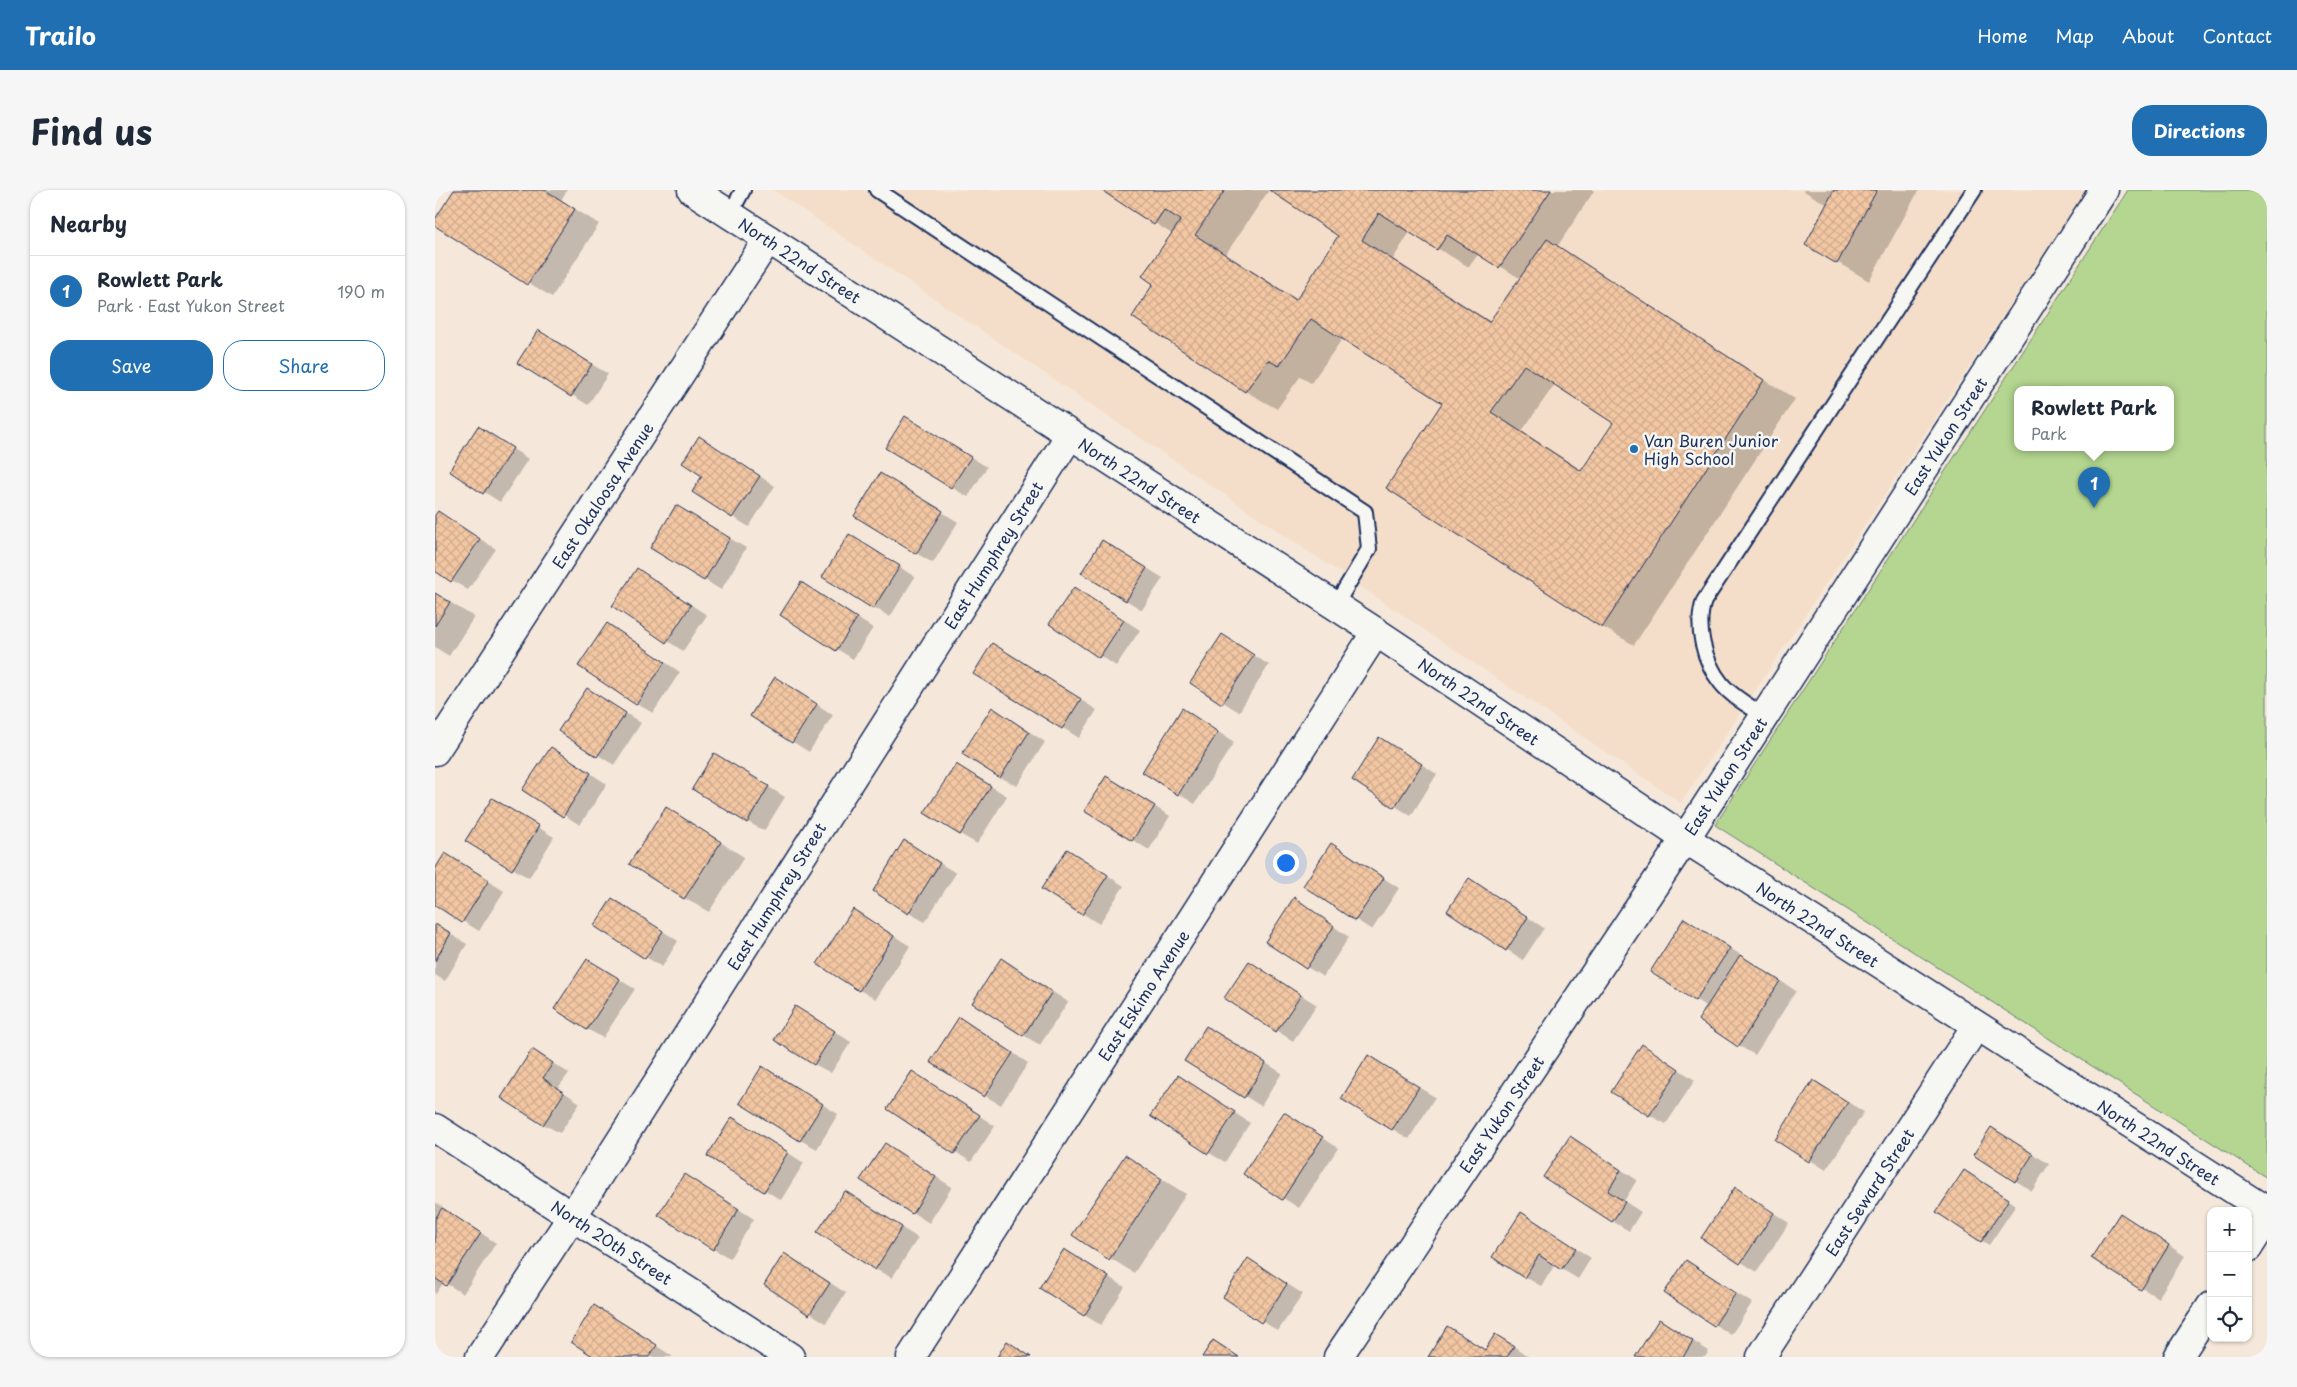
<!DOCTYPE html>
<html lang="en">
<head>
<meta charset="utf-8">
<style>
	:root { --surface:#fff; --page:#f6f6f7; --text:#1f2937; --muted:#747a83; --line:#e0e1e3; --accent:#1f6fb2 }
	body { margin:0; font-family:"Playpen Sans",sans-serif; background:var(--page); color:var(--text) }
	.controls { position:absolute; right:15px; bottom:15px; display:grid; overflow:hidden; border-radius:10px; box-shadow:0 1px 4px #0004 }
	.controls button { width:45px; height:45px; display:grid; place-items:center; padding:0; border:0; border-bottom:1px solid var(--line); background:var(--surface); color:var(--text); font:25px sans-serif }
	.you { position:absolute; left:850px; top:672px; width:18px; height:18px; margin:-12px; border:4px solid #fff; border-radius:50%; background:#1a73e8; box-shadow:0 0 0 8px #1a73e833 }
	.badge { display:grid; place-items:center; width:32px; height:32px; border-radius:50%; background:var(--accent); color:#fff; font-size:16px; font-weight:700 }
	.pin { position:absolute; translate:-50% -41px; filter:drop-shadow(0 1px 2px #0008) }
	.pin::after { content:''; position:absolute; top:26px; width:18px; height:15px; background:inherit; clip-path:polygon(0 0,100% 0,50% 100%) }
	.popup { position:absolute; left:1579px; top:196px; width:160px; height:65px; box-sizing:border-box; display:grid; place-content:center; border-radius:10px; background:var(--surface); filter:drop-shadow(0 1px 4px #0005); font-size:16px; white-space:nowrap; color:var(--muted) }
	.popup b { font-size:19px; color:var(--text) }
	.popup::after { content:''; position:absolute; left:50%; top:100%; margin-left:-10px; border:10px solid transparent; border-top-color:var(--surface) }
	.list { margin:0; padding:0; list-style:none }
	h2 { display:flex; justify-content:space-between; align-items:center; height:65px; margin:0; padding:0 20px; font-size:21px }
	h2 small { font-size:16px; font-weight:400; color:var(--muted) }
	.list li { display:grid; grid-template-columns:32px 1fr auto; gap:15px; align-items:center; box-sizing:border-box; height:70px; padding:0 20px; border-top:1px solid var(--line) }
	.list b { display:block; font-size:19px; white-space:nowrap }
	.list p { margin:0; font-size:16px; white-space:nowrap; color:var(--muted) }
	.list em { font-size:16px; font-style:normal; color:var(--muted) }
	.actions { display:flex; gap:10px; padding:15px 20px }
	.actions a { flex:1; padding:11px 0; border:1px solid var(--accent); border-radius:20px; text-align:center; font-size:18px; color:var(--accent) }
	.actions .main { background:var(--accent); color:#fff }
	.icon { flex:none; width:28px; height:28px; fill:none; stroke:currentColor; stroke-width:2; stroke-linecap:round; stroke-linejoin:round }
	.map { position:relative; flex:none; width:1832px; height:1167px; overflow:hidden; border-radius:20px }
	header { display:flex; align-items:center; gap:30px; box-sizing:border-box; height:70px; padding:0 25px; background:var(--accent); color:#fff }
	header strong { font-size:24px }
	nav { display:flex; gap:28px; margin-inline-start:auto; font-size:18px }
	.intro { display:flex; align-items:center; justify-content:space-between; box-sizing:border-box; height:120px; padding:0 30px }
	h1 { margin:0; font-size:35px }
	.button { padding:12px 22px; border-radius:20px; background:var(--accent); color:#fff; font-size:18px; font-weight:700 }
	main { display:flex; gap:30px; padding:0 30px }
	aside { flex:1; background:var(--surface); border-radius:20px; box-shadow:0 1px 4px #0004 }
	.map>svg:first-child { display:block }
	.built { fill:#f4dec9 }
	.park { fill:#b4d690; stroke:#688277; fill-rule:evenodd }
	.shadow { fill:#0003; fill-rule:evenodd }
	.building { fill:url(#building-cross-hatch); stroke:#1b2f5e; fill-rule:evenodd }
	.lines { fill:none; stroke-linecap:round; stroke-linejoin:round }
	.service-casing { stroke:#1b2f5e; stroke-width:18 }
	.minor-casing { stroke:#1b2f5e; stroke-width:31 }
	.tertiary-casing { stroke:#1b2f5e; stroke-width:31 }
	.service { stroke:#f6f6f2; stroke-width:14 }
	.minor { stroke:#f6f6f2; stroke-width:28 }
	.tertiary { stroke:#f6f6f2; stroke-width:28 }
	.poi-dot { fill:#1f6fb2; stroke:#f6f6f2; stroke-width:2 }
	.labels { text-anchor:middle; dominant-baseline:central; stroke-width:5; stroke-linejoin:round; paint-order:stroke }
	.street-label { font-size:16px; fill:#1b2f5e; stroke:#f6f6f2 }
	.poi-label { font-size:16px; fill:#1b2f5e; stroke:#f6f6f2; text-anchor:start }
</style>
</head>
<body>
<header>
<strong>Trailo</strong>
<nav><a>Home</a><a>Map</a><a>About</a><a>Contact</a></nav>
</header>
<div class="intro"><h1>Find us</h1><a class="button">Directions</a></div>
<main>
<aside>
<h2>Nearby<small></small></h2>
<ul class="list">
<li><span class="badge">1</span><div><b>Rowlett Park</b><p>Park · East Yukon Street</p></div><em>190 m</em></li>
</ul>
<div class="actions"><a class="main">Save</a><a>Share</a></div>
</aside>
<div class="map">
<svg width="1832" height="1167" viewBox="0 0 1832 1167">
	<defs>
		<pattern id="building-cross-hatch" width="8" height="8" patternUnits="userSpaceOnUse" patternTransform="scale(1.25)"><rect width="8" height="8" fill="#f3c7a2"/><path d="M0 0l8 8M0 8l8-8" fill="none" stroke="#d0ab8e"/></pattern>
	</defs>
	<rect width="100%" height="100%" fill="#f5e8da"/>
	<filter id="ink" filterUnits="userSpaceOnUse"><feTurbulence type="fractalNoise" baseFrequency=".02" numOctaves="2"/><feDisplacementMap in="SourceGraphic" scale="10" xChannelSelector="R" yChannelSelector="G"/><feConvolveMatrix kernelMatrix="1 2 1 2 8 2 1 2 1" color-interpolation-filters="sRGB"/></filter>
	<g filter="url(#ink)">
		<path class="built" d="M 338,0 L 1651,0 L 1246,613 Z"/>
		<path class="park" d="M 1693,0 L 1832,0 L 1832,988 L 1280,635 ZM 1735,199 L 1735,257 L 1583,257 L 1583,199 Z"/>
		<path class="shadow" d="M 20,0 L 132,0 L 126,10 L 164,34 L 117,107 L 0,35 Z
			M 668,0 L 834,0 L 791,64 L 863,110 L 905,46 L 836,0 L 1158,0 L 1159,1 L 1122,57 L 1360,209 L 1199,455 L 1167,437 L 1008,213 L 908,148 L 876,193 L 865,187 L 842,219 L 810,201 L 720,94 L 737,44 ZM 975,42 L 1034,77 L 1044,63 L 1086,89 L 1056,132 L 958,69 ZM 1120,194 L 1180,232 L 1148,281 L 1087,241 Z
			M 1367,0 L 1484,0 L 1434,91 L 1402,72 L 1393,15 Z
			M 119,151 L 173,184 L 153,215 L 84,172 Z
			M 487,237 L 552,277 L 533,307 L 516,297 Z
			M 60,247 L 93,269 L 65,312 L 16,281 Z
			M 280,257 L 340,296 L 314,337 L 258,302 L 269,285 Z
			M 462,294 L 523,332 L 498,373 L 481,363 Z
			M 3,322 L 61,359 L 33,400 L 0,380 L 0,327 Z
			M 258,326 L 311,358 L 286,400 L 217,358 Z
			M 431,355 L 480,387 L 455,427 L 389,387 Z
			M 684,361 L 728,388 L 707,420 L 691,410 Z
			M 202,380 L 272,425 L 248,461 L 178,416 Z
			M 367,394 L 438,438 L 418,469 L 347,424 Z
			M 0,403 L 39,427 L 14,466 L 0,457 Z
			M 655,408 L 705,440 L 681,476 L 616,434 Z
			M 172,434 L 245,482 L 218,523 L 202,514 Z
			M 803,455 L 834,475 L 804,522 L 788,512 Z
			M 574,465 L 662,520 L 644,548 L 540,483 Z
			M 357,498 L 398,525 L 374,562 L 317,526 Z
			M 169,509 L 206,533 L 179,575 L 125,541 Z
			M 574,528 L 610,552 L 582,596 L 565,587 Z
			M 763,529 L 799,552 L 760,614 L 708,581 Z
			M 960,558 L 1002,584 L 976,626 L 919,590 Z
			M 132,568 L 172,594 L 145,635 L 129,625 Z
			M 296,574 L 350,607 L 329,641 L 313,632 Z
			M 538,585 L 572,606 L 542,654 L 525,644 Z
			M 688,597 L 735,626 L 714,660 L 651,621 Z
			M 231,618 L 309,667 L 274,722 L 249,708 Z
			M 73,619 L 119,647 L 94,688 L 32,651 Z
			M 897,655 L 964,698 L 937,740 L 869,696 Z
			M 486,662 L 521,683 L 490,732 L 474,723 Z
			M 649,670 L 689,696 L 664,734 L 608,698 Z
			M 26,674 L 69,701 L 44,741 L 0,714 L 0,681 Z
			M 1034,689 L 1109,738 L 1088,770 L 1013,721 Z
			M 859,709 L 914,747 L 888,787 L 832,752 Z
			M 194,719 L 243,751 L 227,777 L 161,736 Z
			M 418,720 L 475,756 L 441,809 L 424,800 Z
			M 0,735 L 32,754 L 10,791 L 0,785 Z
			M 1266,739 L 1361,801 L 1320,865 L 1304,856 L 1272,817 L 1216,781 Z
			M 583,779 L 633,812 L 605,855 L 588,845 Z
			M 168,780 L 200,799 L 168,848 L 152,839 Z
			M 830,782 L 882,815 L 858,851 L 791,808 Z
			M 377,827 L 416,852 L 396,883 L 379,874 Z
			M 541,838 L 593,873 L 566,915 L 550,906 Z
			M 788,847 L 847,883 L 826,916 L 751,870 Z
			M 97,861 L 134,883 L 123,898 L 145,913 L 125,943 L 108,934 Z
			M 1223,866 L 1260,890 L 1231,934 L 1214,925 Z
			M 950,877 L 1000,907 L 974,949 L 908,909 Z
			M 343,887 L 403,924 L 382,959 L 365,950 Z
			M 493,892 L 560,936 L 536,972 L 453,919 Z
			M 759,896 L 815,933 L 790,972 L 774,963 Z
			M 1395,901 L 1429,922 L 1391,980 L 1342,949 Z
			M 866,933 L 903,958 L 864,1018 L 810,984 Z
			M 314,938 L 369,973 L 346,1010 L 330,1000 Z
			M 1557,938 L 1614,974 L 1597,1001 L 1540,965 Z
			M 450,954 L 517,997 L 494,1033 L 427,990 Z
			M 1152,957 L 1202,990 L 1189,1011 L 1206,1022 L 1194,1041 L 1177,1031 Z
			M 690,966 L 751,1004 L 699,1083 L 638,1045 Z
			M 1537,986 L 1581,1015 L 1554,1055 L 1547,1051 Z
			M 266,995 L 319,1029 L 295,1068 L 278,1059 Z
			M 1316,1008 L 1354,1033 L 1322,1082 L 1267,1047 Z
			M 0,1012 L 61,1053 L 28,1104 L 9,1092 L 0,1105 Z
			M 426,1012 L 483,1048 L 457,1088 L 440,1079 Z
			M 1087,1023 L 1156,1068 L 1143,1089 L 1120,1075 L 1106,1096 L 1090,1087 Z
			M 1701,1034 L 1750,1066 L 1723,1108 L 1658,1067 Z
			M 645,1070 L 690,1097 L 666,1135 L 649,1125 Z
			M 366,1074 L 411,1103 L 391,1133 L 330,1095 Z
			M 830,1080 L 868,1104 L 843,1141 L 789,1107 Z
			M 1267,1081 L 1317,1113 L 1296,1145 L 1231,1103 Z
			M 176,1126 L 237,1166 L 237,1167 L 161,1167 Z
			M 1240,1140 L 1274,1161 L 1270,1167 L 1201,1167 Z
			M 1077,1155 L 1094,1167 L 995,1167 L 1051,1161 Z
			M 1832,1159 L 1832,1167 L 1831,1167 L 1828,1165 Z"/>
		<path class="building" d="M 19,0 L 110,0 L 140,19 L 92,95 L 0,36 L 0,29 Z
			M 666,0 L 790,0 L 760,45 L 861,110 L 903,46 L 834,0 L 1116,0 L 1064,78 L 1012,45 L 1002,60 L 944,23 L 927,50 L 1054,132 L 1112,49 L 1329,190 L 1167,438 L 951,298 L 1007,213 L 876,129 L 844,176 L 833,170 L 810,202 L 697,127 L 718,94 L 707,86 L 746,30 L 729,20 L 719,35 ZM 1089,175 L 1178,233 L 1146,281 L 1056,222 Z
			M 1399,0 L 1442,0 L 1402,74 L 1370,55 Z
			M 103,140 L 157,174 L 136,207 L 82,173 Z
			M 470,226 L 536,267 L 516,298 L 450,258 Z
			M 43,236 L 78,258 L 48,304 L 14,281 Z
			M 264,246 L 325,286 L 297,328 L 257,302 L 267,286 L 247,273 Z
			M 445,283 L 508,321 L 481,364 L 419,326 Z
			M 241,315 L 295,348 L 269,391 L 215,358 Z
			M 3,321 L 45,349 L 16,392 L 0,381 L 0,325 Z
			M 414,344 L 465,376 L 438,419 L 387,387 Z
			M 667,350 L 712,378 L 691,411 L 646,383 Z
			M 202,378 L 256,415 L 231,453 L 177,416 Z
			M 366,392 L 422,428 L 401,461 L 345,425 Z
			M 639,397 L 689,430 L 664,468 L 614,434 Z
			M 0,403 L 15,412 L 0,436 Z
			M 172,433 L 230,472 L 201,515 L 143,476 Z
			M 787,444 L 819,465 L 787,514 L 755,493 Z
			M 557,453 L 646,509 L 627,539 L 538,484 Z
			M 340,487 L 382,514 L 357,553 L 315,526 Z
			M 152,498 L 191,523 L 162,567 L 123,541 Z
			M 557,517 L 594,542 L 565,588 L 527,564 Z
			M 747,518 L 783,542 L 743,605 L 707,582 Z
			M 944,547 L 987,574 L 959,618 L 917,590 Z
			M 116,557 L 156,583 L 128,627 L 87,600 Z
			M 279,563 L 334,596 L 312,633 L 257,599 Z
			M 521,574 L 556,596 L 525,645 L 489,623 Z
			M 671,586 L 720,616 L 697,651 L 649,621 Z
			M 57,608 L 104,636 L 77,680 L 30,651 Z
			M 231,617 L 286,652 L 249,709 L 194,674 Z
			M 469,650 L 505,673 L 473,724 L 438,701 Z
			M 896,653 L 949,688 L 920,731 L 868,696 Z
			M 632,659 L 673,685 L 647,725 L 606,699 Z
			M 10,663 L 54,690 L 27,733 L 0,715 L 0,679 Z
			M 1034,688 L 1093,727 L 1071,761 L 1012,721 Z
			M 859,707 L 899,736 L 871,779 L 830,752 Z
			M 177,708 L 228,741 L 210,769 L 159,736 Z
			M 418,719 L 459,746 L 424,801 L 382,774 Z
			M 1249,728 L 1295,758 L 1260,811 L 1215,782 Z
			M 0,734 L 16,743 L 0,771 Z
			M 1305,765 L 1345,791 L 1303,857 L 1263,830 Z
			M 566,768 L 617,802 L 588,846 L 537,813 Z
			M 152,769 L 185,789 L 152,840 L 119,819 Z
			M 814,771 L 866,805 L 841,842 L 789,808 Z
			M 360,816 L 400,841 L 379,875 L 339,850 Z
			M 524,827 L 578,863 L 549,907 L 495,872 Z
			M 771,836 L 831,873 L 809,908 L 749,871 Z
			M 1207,854 L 1244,879 L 1214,926 L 1176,902 Z
			M 97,859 L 118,873 L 108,888 L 129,903 L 108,935 L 66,908 Z
			M 933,865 L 984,897 L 957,940 L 906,909 Z
			M 327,876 L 388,914 L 365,951 L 304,913 Z
			M 477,881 L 545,925 L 519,964 L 452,919 Z
			M 743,885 L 800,922 L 773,964 L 715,926 Z
			M 1378,890 L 1413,912 L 1374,972 L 1340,950 Z
			M 849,922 L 888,947 L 847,1010 L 808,984 Z
			M 297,927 L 353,962 L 329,1002 L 272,966 Z
			M 1556,937 L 1598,964 L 1580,992 L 1538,965 Z
			M 1135,946 L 1186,980 L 1173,1001 L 1190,1012 L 1177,1032 L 1108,987 Z
			M 450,953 L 501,987 L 477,1024 L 425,990 Z
			M 690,965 L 727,989 L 674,1070 L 637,1045 Z
			M 1529,980 L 1574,1009 L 1546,1052 L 1501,1022 Z
			M 249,984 L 304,1019 L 278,1060 L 223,1025 Z
			M 1300,997 L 1339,1023 L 1305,1074 L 1266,1048 Z
			M 410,1001 L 467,1037 L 440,1080 L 382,1042 Z
			M 7,1018 L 46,1043 L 11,1096 L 0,1088 L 0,1029 Z
			M 1086,1022 L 1141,1058 L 1126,1080 L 1104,1065 L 1089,1088 L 1057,1067 Z
			M 1685,1023 L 1734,1055 L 1706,1100 L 1656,1068 Z
			M 629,1059 L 674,1087 L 649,1126 L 604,1098 Z
			M 349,1063 L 395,1093 L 374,1125 L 329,1095 Z
			M 813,1068 L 852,1094 L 826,1133 L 788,1107 Z
			M 1251,1070 L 1301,1103 L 1279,1136 L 1229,1103 Z
			M 159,1115 L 222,1155 L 214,1167 L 159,1167 L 136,1152 Z
			M 1224,1129 L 1258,1151 L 1248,1167 L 1200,1167 Z
			M 1012,1136 L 1050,1160 L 1060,1144 L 1079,1156 L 1072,1167 L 993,1167 Z
			M 778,1150 L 804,1167 L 767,1167 Z
			M 572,1151 L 596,1167 L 562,1167 Z"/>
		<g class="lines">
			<g class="service-casing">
				<path id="service" d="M 442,0 L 930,322 L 934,359 L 900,416
					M 295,24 L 308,0
					M 1329,526 C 1315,516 1297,507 1286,493 C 1269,472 1260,436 1269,411 L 1539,0"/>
			</g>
			<g class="minor-casing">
				<path id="minor" d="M 0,561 L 333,49
					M 1813,1058 L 1832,1028
					M 45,1167 L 149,1008 L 635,245
					M 476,1167 L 941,442
					M 903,1167 L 1250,649 L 1669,0
					M 1326,1167 L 1541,836
					M 1743,1167 L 1776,1116"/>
			</g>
			<g class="tertiary-casing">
				<path id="tertiary" d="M 257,0 L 941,442 L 1263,657 L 1832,1021
					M 0,938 L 355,1167"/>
			</g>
			<use href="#service" class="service"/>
			<use href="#minor" class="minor"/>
			<use href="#tertiary" class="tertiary"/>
		</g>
	</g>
	<circle class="poi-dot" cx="1199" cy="259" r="5"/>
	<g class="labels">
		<g class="street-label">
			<text transform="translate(365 70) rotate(33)">North 22nd Street</text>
			<text transform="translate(1510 246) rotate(-57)">East Yukon Street</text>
			<text transform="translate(705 290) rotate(33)">North 22nd Street</text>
			<text transform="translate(167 305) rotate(-57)">East Okaloosa Avenue</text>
			<text transform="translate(558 365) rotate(-58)">East Humphrey Street</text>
			<text transform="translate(1044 511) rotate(34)">North 22nd Street</text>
			<text transform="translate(1290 586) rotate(-57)">East Yukon Street</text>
			<text transform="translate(341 706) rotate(-58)">East Humphrey Street</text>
			<text transform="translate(1383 734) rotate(33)">North 22nd Street</text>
			<text transform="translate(708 805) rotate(-57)">East Eskimo Avenue</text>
			<text transform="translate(1066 924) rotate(-56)">East Yukon Street</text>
			<text transform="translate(1724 952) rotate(33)">North 22nd Street</text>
			<text transform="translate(1434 1002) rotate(-57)">East Seward Street</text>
			<text transform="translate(177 1052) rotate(33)">North 20th Street</text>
		</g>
		<g class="poi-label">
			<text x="1209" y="250">Van Buren Junior<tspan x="1209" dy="18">High School</tspan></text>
		</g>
	</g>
</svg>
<div class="controls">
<button>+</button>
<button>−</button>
<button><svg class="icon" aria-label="locate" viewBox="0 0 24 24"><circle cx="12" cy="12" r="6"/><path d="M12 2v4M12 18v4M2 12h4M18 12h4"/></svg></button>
</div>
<div class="you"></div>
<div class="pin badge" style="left:1659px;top:318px">1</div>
<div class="popup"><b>Rowlett Park</b>Park</div>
</div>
</main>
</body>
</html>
